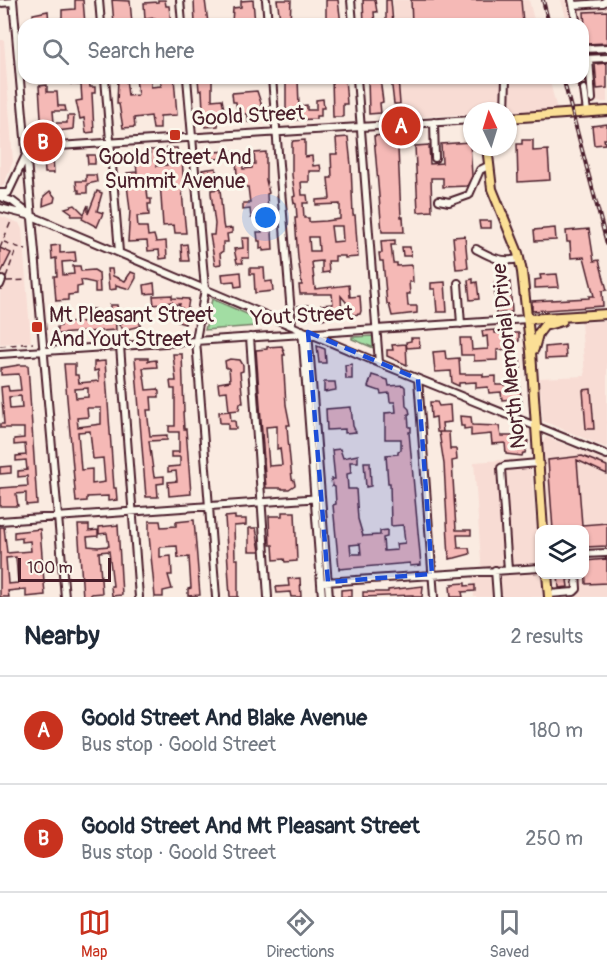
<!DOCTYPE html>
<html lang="en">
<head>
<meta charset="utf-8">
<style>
	:root { --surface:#fff; --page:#f6f6f7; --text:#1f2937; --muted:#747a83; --line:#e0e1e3; --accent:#c8321e }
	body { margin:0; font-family:Pangolin,sans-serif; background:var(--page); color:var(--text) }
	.controls { position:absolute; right:18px; bottom:18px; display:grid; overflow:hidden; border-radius:12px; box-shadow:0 2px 4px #0004 }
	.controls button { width:54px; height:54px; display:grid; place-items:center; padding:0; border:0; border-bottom:2px solid var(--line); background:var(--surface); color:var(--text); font:30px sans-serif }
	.compass { position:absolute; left:463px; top:102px; width:54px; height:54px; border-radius:50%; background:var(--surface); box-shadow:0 2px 4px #0004; rotate:356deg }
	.scale { position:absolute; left:18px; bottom:15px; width:93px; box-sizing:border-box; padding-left:6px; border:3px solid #4a1f2b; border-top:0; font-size:16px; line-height:21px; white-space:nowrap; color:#4a1f2b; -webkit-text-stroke:4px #fbf7ec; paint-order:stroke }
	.you { position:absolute; left:266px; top:218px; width:21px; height:21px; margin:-15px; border:4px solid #fff; border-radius:50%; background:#1a73e8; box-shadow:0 0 0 9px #1a73e833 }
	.badge { display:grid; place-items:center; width:39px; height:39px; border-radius:50%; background:var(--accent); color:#fff; font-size:20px; font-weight:700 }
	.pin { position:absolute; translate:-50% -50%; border:3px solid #fff; box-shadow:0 2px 6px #0006 }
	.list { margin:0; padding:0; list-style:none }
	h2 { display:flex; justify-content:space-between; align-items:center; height:78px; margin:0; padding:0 24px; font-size:26px }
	h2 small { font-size:20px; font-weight:400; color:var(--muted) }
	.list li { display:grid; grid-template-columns:39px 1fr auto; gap:18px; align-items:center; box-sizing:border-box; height:108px; padding:0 24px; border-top:2px solid var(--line) }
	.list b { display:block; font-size:22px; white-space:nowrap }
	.list p { margin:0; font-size:20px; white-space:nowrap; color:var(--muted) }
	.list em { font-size:20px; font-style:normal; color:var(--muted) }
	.icon { flex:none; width:33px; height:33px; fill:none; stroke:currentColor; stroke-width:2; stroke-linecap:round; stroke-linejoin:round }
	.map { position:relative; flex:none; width:607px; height:597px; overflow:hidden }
	.search { position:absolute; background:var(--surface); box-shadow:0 2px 4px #0004; left:18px; right:18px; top:18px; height:66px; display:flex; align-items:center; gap:15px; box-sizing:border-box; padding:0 21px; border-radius:18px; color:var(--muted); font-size:22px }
	.sheet { height:294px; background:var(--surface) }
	nav { display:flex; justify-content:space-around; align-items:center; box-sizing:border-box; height:84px; border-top:2px solid var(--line); background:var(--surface); font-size:16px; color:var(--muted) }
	nav a { display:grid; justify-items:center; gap:3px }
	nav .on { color:var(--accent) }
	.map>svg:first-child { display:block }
	.built { fill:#f8dcd4 }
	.green { fill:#a2dda3; stroke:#767e67; stroke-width:1.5 }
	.building { fill:#f5b9b6; stroke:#4a1f2b; stroke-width:1.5; fill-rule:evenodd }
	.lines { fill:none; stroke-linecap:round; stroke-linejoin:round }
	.minor-tunnel { stroke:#d7c2bd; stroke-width:6; stroke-dasharray:6 3; stroke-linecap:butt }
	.minor-casing { stroke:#4a1f2b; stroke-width:10 }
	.major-casing { stroke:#4a1f2b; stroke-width:12 }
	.path { stroke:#4a1f2b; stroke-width:1.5; stroke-dasharray:6 4.5; stroke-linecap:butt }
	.minor { stroke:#fbf7ec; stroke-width:6 }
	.major { stroke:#fbdf96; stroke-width:8 }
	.rail-casing { stroke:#4a1f2b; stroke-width:4 }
	.rail { stroke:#fbf7ec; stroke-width:1.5; stroke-dasharray:4.5; stroke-linecap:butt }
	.marked { fill:#1d4ed8; fill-opacity:0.2; stroke:#1d4ed8; stroke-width:4.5; stroke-dasharray:12 8; stroke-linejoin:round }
	.poi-dot { fill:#c8321e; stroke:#fbf7ec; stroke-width:2 }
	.labels { text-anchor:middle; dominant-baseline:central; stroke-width:6; stroke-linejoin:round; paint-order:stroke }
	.street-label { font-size:21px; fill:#4a1f2b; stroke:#fbf7ec }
	.poi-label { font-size:21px; fill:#4a1f2b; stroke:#fbf7ec }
</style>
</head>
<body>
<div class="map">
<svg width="607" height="597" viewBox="0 0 607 597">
	<rect width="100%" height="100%" fill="#faebe1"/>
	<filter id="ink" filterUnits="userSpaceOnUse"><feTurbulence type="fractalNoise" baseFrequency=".0167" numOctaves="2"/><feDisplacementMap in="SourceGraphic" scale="12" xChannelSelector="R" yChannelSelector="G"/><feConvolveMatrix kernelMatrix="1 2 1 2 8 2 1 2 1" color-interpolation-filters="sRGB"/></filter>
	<g filter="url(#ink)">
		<path class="built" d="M 393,0 L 529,0 L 535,24 L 394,24 Z
			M 561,0 L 607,0 L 607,102 L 582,103 L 575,78 L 583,78 L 583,24 L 568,24 Z
			M 0,40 L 4,40 L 13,161 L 4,185 L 0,188 Z
			M 398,78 L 549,78 L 557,110 L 508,112 L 472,111 L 472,114 L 401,118 Z
			M 0,216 L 19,223 L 22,229 L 31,342 L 0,344 Z
			M 607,321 L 607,448 L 543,421 L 539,378 L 585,376 L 581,322 Z
			M 546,437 L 607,461 L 607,597 L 556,597 L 554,575 L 584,574 L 584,530 L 550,529 L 543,442 Z
			M 530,458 L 539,552 L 540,574 L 541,575 L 543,597 L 474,597 L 472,576 L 482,575 L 474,462 Z"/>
		<path class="green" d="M 212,299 L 270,324 L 270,325 L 205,330 Z
			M 373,336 L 374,348 L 352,339 L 352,337 Z"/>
		<path class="building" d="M 75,0 L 83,0 L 85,24 L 60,24 L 59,19 L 62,18 L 62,10 L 75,9 Z
			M 112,0 L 130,1 L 132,24 L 114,24 Z
			M 158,0 L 165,0 L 166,6 L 169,6 L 171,24 L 158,24 L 155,18 L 145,19 L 144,3 L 158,2 Z
			M 194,0 L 205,0 L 208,23 L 195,24 Z
			M 253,0 L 255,24 L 232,23 L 233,8 L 241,7 L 241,1 Z
			M 277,0 L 291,0 L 290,24 L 281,24 Z
			M 326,0 L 338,0 L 341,24 L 330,24 L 330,18 L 326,18 Z
			M 363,0 L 375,0 L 377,12 L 374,12 L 375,24 L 364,24 Z
			M 386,0 L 391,0 L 393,24 L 386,24 Z
			M 411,0 L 521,0 L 523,24 L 412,24 Z
			M 48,11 L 49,24 L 34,24 L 33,14 Z
			M 607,11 L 607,43 L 586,44 L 584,12 Z
			M 607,63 L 607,88 L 597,89 L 595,64 Z
			M 585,74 L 586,84 L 580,85 L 579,90 L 576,78 L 583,78 Z
			M 74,78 L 89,78 L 90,87 L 95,87 L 95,93 L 92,93 L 94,132 L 86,133 L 84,118 L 80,119 L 76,101 L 82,100 L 81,85 L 71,84 L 71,79 Z
			M 118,78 L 126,78 L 128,96 L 138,95 L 136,78 L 151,80 L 151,87 L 161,86 L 161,78 L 174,78 L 177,115 L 160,116 L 160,129 L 153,129 L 151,116 L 134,118 L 135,127 L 123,128 L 119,104 L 117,104 Z
			M 198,78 L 212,78 L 212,100 L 222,99 L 225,115 L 219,115 L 218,126 L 205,127 L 206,113 L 203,110 L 202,90 L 199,91 Z
			M 332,78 L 345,78 L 347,104 L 343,104 L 343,117 L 333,117 Z
			M 368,78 L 380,78 L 383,102 L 380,103 L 381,113 L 369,114 Z
			M 391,78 L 398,78 L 400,104 L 394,104 Z
			M 298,79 L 299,106 L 307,105 L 307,110 L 316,110 L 316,100 L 323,99 L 324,108 L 321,108 L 321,116 L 316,116 L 316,119 L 289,120 L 289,116 L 286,117 L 286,82 L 287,80 Z
			M 47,85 L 47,92 L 57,92 L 58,106 L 65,106 L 66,111 L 53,111 L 54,123 L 67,123 L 67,116 L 74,116 L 73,129 L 42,133 L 39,86 Z
			M 257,91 L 261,103 L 260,123 L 248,122 L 248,114 L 237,114 L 236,102 L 233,102 L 232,93 Z
			M 607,124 L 607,139 L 604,139 L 605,144 L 594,145 L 592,126 Z
			M 383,135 L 383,137 L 395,137 L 395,148 L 398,148 L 401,217 L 403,217 L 404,232 L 382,232 L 374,136 Z
			M 348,137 L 351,165 L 353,215 L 355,215 L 358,257 L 345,258 L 345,256 L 335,256 L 335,261 L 328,261 L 329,272 L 322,273 L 322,261 L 312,262 L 315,289 L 349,285 L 350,297 L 360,296 L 361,311 L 360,314 L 352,315 L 351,308 L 341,296 L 342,316 L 322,319 L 321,305 L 333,304 L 332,294 L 300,294 L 299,285 L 302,285 L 298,258 L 295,218 L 297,218 L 296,204 L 294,203 L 293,197 L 295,196 L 292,175 L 292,143 L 293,141 L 305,140 L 305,157 L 312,156 L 313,166 L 320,165 L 321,171 L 309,171 L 309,182 L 301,182 L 302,195 L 307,195 L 308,203 L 303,203 L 304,218 L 309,218 L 309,222 L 326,221 L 340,219 L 340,204 L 316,205 L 316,200 L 330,199 L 328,178 L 332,178 L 331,154 L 337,154 L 336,138 ZM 331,226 L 342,226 L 343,241 L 333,242 ZM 309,237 L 318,237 L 319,251 L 310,251 Z
			M 522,140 L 533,140 L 533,151 L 548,150 L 550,180 L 518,182 L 517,144 L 522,144 Z
			M 470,142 L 472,176 L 467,186 L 443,187 L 443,178 L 431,178 L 432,211 L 418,212 L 415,146 L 429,145 L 430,164 L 442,163 L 441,144 Z
			M 166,148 L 177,148 L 178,158 L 182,158 L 184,188 L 182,188 L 183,203 L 186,233 L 175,233 L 174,225 L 163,226 L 160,181 L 146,181 L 148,199 L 151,199 L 151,204 L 148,204 L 149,215 L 137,216 L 138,227 L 147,227 L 148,236 L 154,235 L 156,242 L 166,241 L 167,258 L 160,259 L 159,250 L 148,251 L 147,241 L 128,242 L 130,210 L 126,176 L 127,173 L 137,172 L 136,163 L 151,162 L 150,150 L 156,150 L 157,166 L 167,165 Z
			M 234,151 L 234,158 L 211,159 L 211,152 Z
			M 266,152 L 266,180 L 269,193 L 267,194 L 268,214 L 270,231 L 272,231 L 273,250 L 263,251 L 263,248 L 260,249 L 260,241 L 258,241 L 257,232 L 262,232 L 260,217 L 251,218 L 250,209 L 243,210 L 243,203 L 250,203 L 248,187 L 244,187 L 243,175 L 237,176 L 236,157 L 242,157 L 243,169 L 252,168 L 252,164 L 255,164 L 254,153 Z
			M 133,153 L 133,163 L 126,163 L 125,154 Z
			M 87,155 L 95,155 L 95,164 L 88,164 Z
			M 53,157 L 54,173 L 45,173 L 44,158 Z
			M 216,168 L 216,175 L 203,175 L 202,170 Z
			M 86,175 L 96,175 L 97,182 L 87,184 L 87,193 L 79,193 L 79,190 L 77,190 L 76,181 L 86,181 Z
			M 220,189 L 223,224 L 224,229 L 232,228 L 232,233 L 227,234 L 228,242 L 223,242 L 223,251 L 220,253 L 221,264 L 215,265 L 210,235 L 214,235 L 215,224 L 211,193 L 211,190 Z
			M 50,191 L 55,197 L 54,202 L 43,206 L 44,196 Z
			M 97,191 L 102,193 L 97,211 L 103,213 L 97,227 L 82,219 L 83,216 L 71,216 L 72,213 L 65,208 L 75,205 L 84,214 L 88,205 L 88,214 Z
			M 479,221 L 491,221 L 491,228 L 480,228 Z
			M 555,228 L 556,240 L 535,241 L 534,230 Z
			M 589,229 L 594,261 L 599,260 L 607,290 L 602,291 L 603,306 L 532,311 L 532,301 L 589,298 L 589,296 L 594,296 L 584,257 L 571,258 L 570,242 L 567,242 L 566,231 Z
			M 465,236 L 468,268 L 456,269 L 453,237 Z
			M 242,238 L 249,238 L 249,258 L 242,258 L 243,263 L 237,263 L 234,249 L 243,248 Z
			M 395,240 L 395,245 L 391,245 L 393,263 L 397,263 L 397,266 L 412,265 L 413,282 L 409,282 L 410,294 L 407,294 L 408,306 L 417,306 L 417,313 L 392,316 L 389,304 L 387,304 L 383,261 L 380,261 L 379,253 L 382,253 L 381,241 Z
			M 187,244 L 189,261 L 182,261 L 181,245 Z
			M 60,245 L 60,253 L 75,252 L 76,261 L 62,262 L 63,275 L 74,274 L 73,266 L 80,266 L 81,271 L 94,270 L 99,273 L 100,292 L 95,292 L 95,283 L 81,280 L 82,286 L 77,287 L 77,294 L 68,295 L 68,300 L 56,301 L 54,276 L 57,276 L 56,258 L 52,259 L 51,246 Z
			M 402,247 L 410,247 L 411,256 L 403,256 Z
			M 0,248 L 11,253 L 0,275 Z
			M 250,268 L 264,268 L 265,282 L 272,281 L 273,291 L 255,293 L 254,274 L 250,274 Z
			M 107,269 L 112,269 L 113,276 L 125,281 L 131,272 L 136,274 L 136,278 L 130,289 L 116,285 L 116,289 L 109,290 Z
			M 241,272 L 242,286 L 235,287 L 234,281 L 223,282 L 222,274 Z
			M 557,274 L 559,287 L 535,288 L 535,280 L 541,279 L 540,275 Z
			M 473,279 L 473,283 L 477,282 L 479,299 L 470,300 L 468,280 Z
			M 504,281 L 510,282 L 512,312 L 496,314 L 494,283 Z
			M 445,282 L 447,312 L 437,312 L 435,289 L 431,289 L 431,283 Z
			M 154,283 L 155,293 L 145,294 L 144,285 Z
			M 172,295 L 172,298 L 189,299 L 185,324 L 178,322 L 182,308 L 179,308 L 180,304 L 172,305 L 172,302 L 154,305 L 153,296 Z
			M 110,305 L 117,305 L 118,312 L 115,312 L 116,330 L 57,334 L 57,327 L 61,326 L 60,318 L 66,317 L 67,323 L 91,321 L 90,309 L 95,309 L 96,318 L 110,317 Z
			M 308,305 L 309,318 L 300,319 L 298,306 Z
			M 126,319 L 131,321 L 140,320 L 140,326 L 124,330 L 119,325 Z
			M 495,330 L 495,333 L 519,333 L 519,341 L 515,342 L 515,349 L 497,350 L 497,360 L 474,361 L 474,355 L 461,355 L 460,338 L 471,338 L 472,350 L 488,349 L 487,336 L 483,337 L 482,331 Z
			M 411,338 L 419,338 L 420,347 L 407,348 L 406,342 L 411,341 Z
			M 406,344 L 407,365 L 387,356 L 387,350 L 393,350 L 392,345 Z
			M 565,345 L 566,358 L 545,359 L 545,347 Z
			M 282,346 L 285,355 L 283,355 L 286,405 L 290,425 L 287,425 L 288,439 L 292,479 L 294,480 L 295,485 L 289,489 L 282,489 L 282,488 L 266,488 L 256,350 L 267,349 L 267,347 ZM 277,426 L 277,449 L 280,448 L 282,465 L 269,466 L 266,427 Z
			M 317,346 L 325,349 L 326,363 L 319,363 Z
			M 445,351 L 446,359 L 459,358 L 460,374 L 483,374 L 483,377 L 496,376 L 496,385 L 508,385 L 508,360 L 520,359 L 521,368 L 517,368 L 522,404 L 513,405 L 513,399 L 502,400 L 501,392 L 489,393 L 488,387 L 476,388 L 476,382 L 459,383 L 459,386 L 452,383 L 451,371 L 435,372 L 433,352 Z
			M 173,354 L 182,354 L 184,412 L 183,412 L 184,429 L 186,429 L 191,494 L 169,496 L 168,482 L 177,481 L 176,471 L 168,472 L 168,467 L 180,466 L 180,457 L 171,457 L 171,452 L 179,452 L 179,432 L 169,432 L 169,426 L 175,426 L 175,389 L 171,389 L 170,381 L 176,381 Z
			M 135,358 L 148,358 L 148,361 L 156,360 L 157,367 L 143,368 L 146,390 L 158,389 L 159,392 L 159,397 L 151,397 L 152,410 L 147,410 L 150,436 L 167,435 L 167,440 L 149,441 L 154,477 L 164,476 L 164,483 L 157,484 L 158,497 L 146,497 Z
			M 230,359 L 240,360 L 243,365 L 243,371 L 240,372 L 243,403 L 240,403 L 239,410 L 229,411 L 227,391 L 219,392 L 218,383 L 230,381 L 229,368 L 226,368 L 225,361 Z
			M 105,361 L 114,488 L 116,488 L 117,500 L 108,501 L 108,496 L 87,497 L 87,501 L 76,502 L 64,364 L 75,364 L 75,375 L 78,375 L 79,383 L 99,381 L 98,370 L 94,371 L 94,362 ZM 88,388 L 88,397 L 76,398 L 75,389 ZM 87,408 L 101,408 L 101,424 L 78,427 L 77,418 L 88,417 ZM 90,431 L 93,459 L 103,458 L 105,482 L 92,484 L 92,469 L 81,470 L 78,432 Z
			M 352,364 L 352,379 L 346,379 L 345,365 Z
			M 19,365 L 28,365 L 37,504 L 26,505 L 26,493 L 16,494 L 18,506 L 0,506 L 0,488 L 28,486 L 27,476 L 18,477 L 18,471 L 27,470 L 26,460 L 16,461 L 16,456 L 26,455 L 25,444 L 14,445 L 14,439 L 24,438 L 24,428 L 0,428 L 0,424 L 4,424 L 1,387 L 8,386 L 9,391 L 21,390 L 19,374 L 1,375 L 1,368 ZM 21,396 L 22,408 L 10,409 L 9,397 Z
			M 372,375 L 388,380 L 389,386 L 403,385 L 405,387 L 406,406 L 409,409 L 410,414 L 408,414 L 409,427 L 411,427 L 411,432 L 409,432 L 421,565 L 410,566 L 410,563 L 339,569 L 333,505 L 336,504 L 335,487 L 332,486 L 331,479 L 335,479 L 332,450 L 340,449 L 343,458 L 358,455 L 358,462 L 350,462 L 351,473 L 347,474 L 348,489 L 356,489 L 358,519 L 363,536 L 380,535 L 380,531 L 387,530 L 387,537 L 383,538 L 384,551 L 397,550 L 396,544 L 405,543 L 403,525 L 391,526 L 390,483 L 388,483 L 386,455 L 398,454 L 398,451 L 401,450 L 401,439 L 385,439 L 385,413 L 396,412 L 395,402 L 390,402 L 389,393 L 381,394 L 380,391 L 368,387 ZM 360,544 L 361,554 L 351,554 L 350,545 Z
			M 324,382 L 335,382 L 336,390 L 324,392 Z
			M 591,389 L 594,429 L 586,429 L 583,390 Z
			M 430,402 L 437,402 L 439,406 L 450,405 L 451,422 L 442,423 L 443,432 L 437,432 L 436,417 L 431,418 Z
			M 351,407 L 353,426 L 356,432 L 345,433 L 345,429 L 327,430 L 326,409 Z
			M 230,411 L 231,421 L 235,421 L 236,429 L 228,429 L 228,423 L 220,423 L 219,412 Z
			M 460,416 L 471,417 L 472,425 L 499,426 L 501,436 L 516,436 L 528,441 L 525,453 L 523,453 L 522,456 L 506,454 L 505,443 L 492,444 L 491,434 L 471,436 L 471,428 L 464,429 L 464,426 L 461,426 Z
			M 439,432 L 449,432 L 450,449 L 456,449 L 457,460 L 452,461 L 456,530 L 471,530 L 471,535 L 457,535 L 458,548 L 469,548 L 470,554 L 455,558 L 449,559 L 444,464 Z
			M 582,456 L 607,466 L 607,474 L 577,460 L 582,525 L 607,523 L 607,546 L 585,547 L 585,530 L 553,530 L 548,460 Z
			M 364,462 L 370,462 L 371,486 L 366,487 Z
			M 11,466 L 11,473 L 0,474 L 0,467 Z
			M 282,512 L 295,512 L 297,561 L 285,562 L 284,559 L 274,560 L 273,545 L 270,545 L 269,516 L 282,516 Z
			M 235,516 L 235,519 L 246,519 L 246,525 L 234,526 L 235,559 L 238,559 L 238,597 L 230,597 L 225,517 Z
			M 194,520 L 200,595 L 188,596 L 188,589 L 191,588 L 189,557 L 178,558 L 177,546 L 160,547 L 160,557 L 171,556 L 172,575 L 168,575 L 172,589 L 163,591 L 163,597 L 155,597 L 149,535 L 149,521 L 160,521 L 161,527 L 176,526 L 176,522 Z
			M 78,525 L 89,525 L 89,531 L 98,530 L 98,536 L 87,537 L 88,546 L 98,547 L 109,546 L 107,533 L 99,534 L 99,527 L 118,525 L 122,595 L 112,596 L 111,586 L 113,586 L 109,551 L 99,552 L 102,593 L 91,594 L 91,597 L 83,597 Z
			M 0,527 L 4,527 L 7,553 L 31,551 L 30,541 L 22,542 L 22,538 L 14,539 L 14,532 L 40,529 L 45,595 L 26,597 L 26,589 L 8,591 L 9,597 L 0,597 ZM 16,557 L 18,583 L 8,584 L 6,558 Z
			M 249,528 L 256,528 L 260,551 L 249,551 Z
			M 607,559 L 607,583 L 586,584 L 585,561 Z
			M 558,574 L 570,574 L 570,579 L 567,580 L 568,587 L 559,588 Z
			M 300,578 L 301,597 L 291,597 L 290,592 L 277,593 L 276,587 L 289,586 L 288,579 Z
			M 465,583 L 465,586 L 475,585 L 475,591 L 462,592 L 463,597 L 451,597 L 450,586 L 452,586 L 452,584 Z
			M 423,586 L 422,597 L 413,597 L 413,595 L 363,597 L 363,592 L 388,592 L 388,590 Z
			M 352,589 L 352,597 L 341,597 L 341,590 Z"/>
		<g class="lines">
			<path class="minor-tunnel" d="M 581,78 L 584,89"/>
			<g class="minor-casing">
				<path id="minor" d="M 13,0 L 65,597
					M 99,0 L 101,24
					M 180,0 L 182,24
					M 266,0 L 268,24
					M 351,0 L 353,24
					M 572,0 L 577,24
					M 0,3 L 13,2
					M 574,5 L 603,3 L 607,0
					M 583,49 L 607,48
					M 583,59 L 607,58
					M 589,59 L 592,99
					M 105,78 L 119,252
					M 187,78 L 205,289 L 196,340 L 216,597
					M 272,78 L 292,326
					M 357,78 L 379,363
					M 584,89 L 587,112
					M 505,111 L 506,78
					M 434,122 L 435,158
					M 26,148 L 472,120
					M 0,193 L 8,193 L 26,155
					M 0,197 L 12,201 L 29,214
					M 439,200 L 449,202 L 469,195 L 480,170 L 488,166
					M 0,208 L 32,216 L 379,363 L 607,455
					M 476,249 C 491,257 501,263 519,259
					M 458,283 L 461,324
					M 0,285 L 2,280
					M 302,330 L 322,597
					M 308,332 L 329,597
					M 250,337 L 268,597
					M 120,346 L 139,597
					M 0,354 L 528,319
					M 418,379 L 434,597
					M 0,521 L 321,498
					M 584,554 L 606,553
					M 495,570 L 497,597
					M 508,570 L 501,468 L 505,466 L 538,463
					M 325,582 L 540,568
					M 549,594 L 574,592 L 577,589 L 576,574"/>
			</g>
			<g class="major-casing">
				<path id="major" d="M 508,118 L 607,111
					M 487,147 L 492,189 L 518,253 L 522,272 L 531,352 L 543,530
					M 528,319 L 607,314
					M 534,349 L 538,334 L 544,326 L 562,321
					M 547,574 L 549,597"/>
			</g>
			<path class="path" d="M 4,242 L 26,250
				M 0,248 L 12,219
				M 6,277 L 17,247
				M 7,281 L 28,280
				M 0,346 L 33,343"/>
			<use href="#minor" class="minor"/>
			<use href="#major" class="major"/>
			<g class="rail-casing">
				<path id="rail" d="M 543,0 L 549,24
					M 563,78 L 607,244"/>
			</g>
			<use href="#rail" class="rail"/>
		</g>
	</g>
	<path class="marked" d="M 308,332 L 418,379 L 432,574 L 328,582 Z"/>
	<g class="poi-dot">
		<rect x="169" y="129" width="12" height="12" rx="3"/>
		<rect x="31" y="321" width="12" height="12" rx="3"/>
	</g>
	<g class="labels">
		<g class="street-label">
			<text transform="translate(248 116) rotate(-3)">Goold Street</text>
			<text transform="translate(302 316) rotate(-3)">Yout Street</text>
			<text transform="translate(509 356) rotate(-96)">North Memorial Drive</text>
		</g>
		<g class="poi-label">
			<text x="175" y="157">Goold Street And<tspan x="175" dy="24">Summit Avenue</tspan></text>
			<text x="49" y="315" text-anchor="start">Mt Pleasant Street<tspan x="49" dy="24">And Yout Street</tspan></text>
		</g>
	</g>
</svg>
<div class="controls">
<button><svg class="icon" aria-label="layers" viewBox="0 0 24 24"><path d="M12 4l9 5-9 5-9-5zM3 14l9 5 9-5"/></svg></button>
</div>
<svg class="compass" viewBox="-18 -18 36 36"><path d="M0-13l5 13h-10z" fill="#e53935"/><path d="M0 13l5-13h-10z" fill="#747a83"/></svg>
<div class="scale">100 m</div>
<div class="you"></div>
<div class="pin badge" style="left:401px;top:126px">A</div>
<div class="pin badge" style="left:43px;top:142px">B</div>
<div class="search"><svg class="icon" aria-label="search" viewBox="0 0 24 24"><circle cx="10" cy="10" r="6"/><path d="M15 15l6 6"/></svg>Search here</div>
</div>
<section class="sheet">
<h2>Nearby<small>2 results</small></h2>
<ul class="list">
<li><span class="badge">A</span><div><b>Goold Street And Blake Avenue</b><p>Bus stop · Goold Street</p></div><em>180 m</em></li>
<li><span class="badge">B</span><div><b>Goold Street And Mt Pleasant Street</b><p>Bus stop · Goold Street</p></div><em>250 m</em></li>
</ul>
</section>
<nav>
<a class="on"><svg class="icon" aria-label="map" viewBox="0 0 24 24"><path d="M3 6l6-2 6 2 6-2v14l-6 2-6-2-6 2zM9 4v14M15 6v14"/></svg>Map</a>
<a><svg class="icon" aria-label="directions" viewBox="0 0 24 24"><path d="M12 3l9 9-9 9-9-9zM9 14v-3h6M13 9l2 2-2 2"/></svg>Directions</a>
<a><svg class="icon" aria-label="saved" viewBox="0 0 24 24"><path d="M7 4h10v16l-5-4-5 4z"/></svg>Saved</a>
</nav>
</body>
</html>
